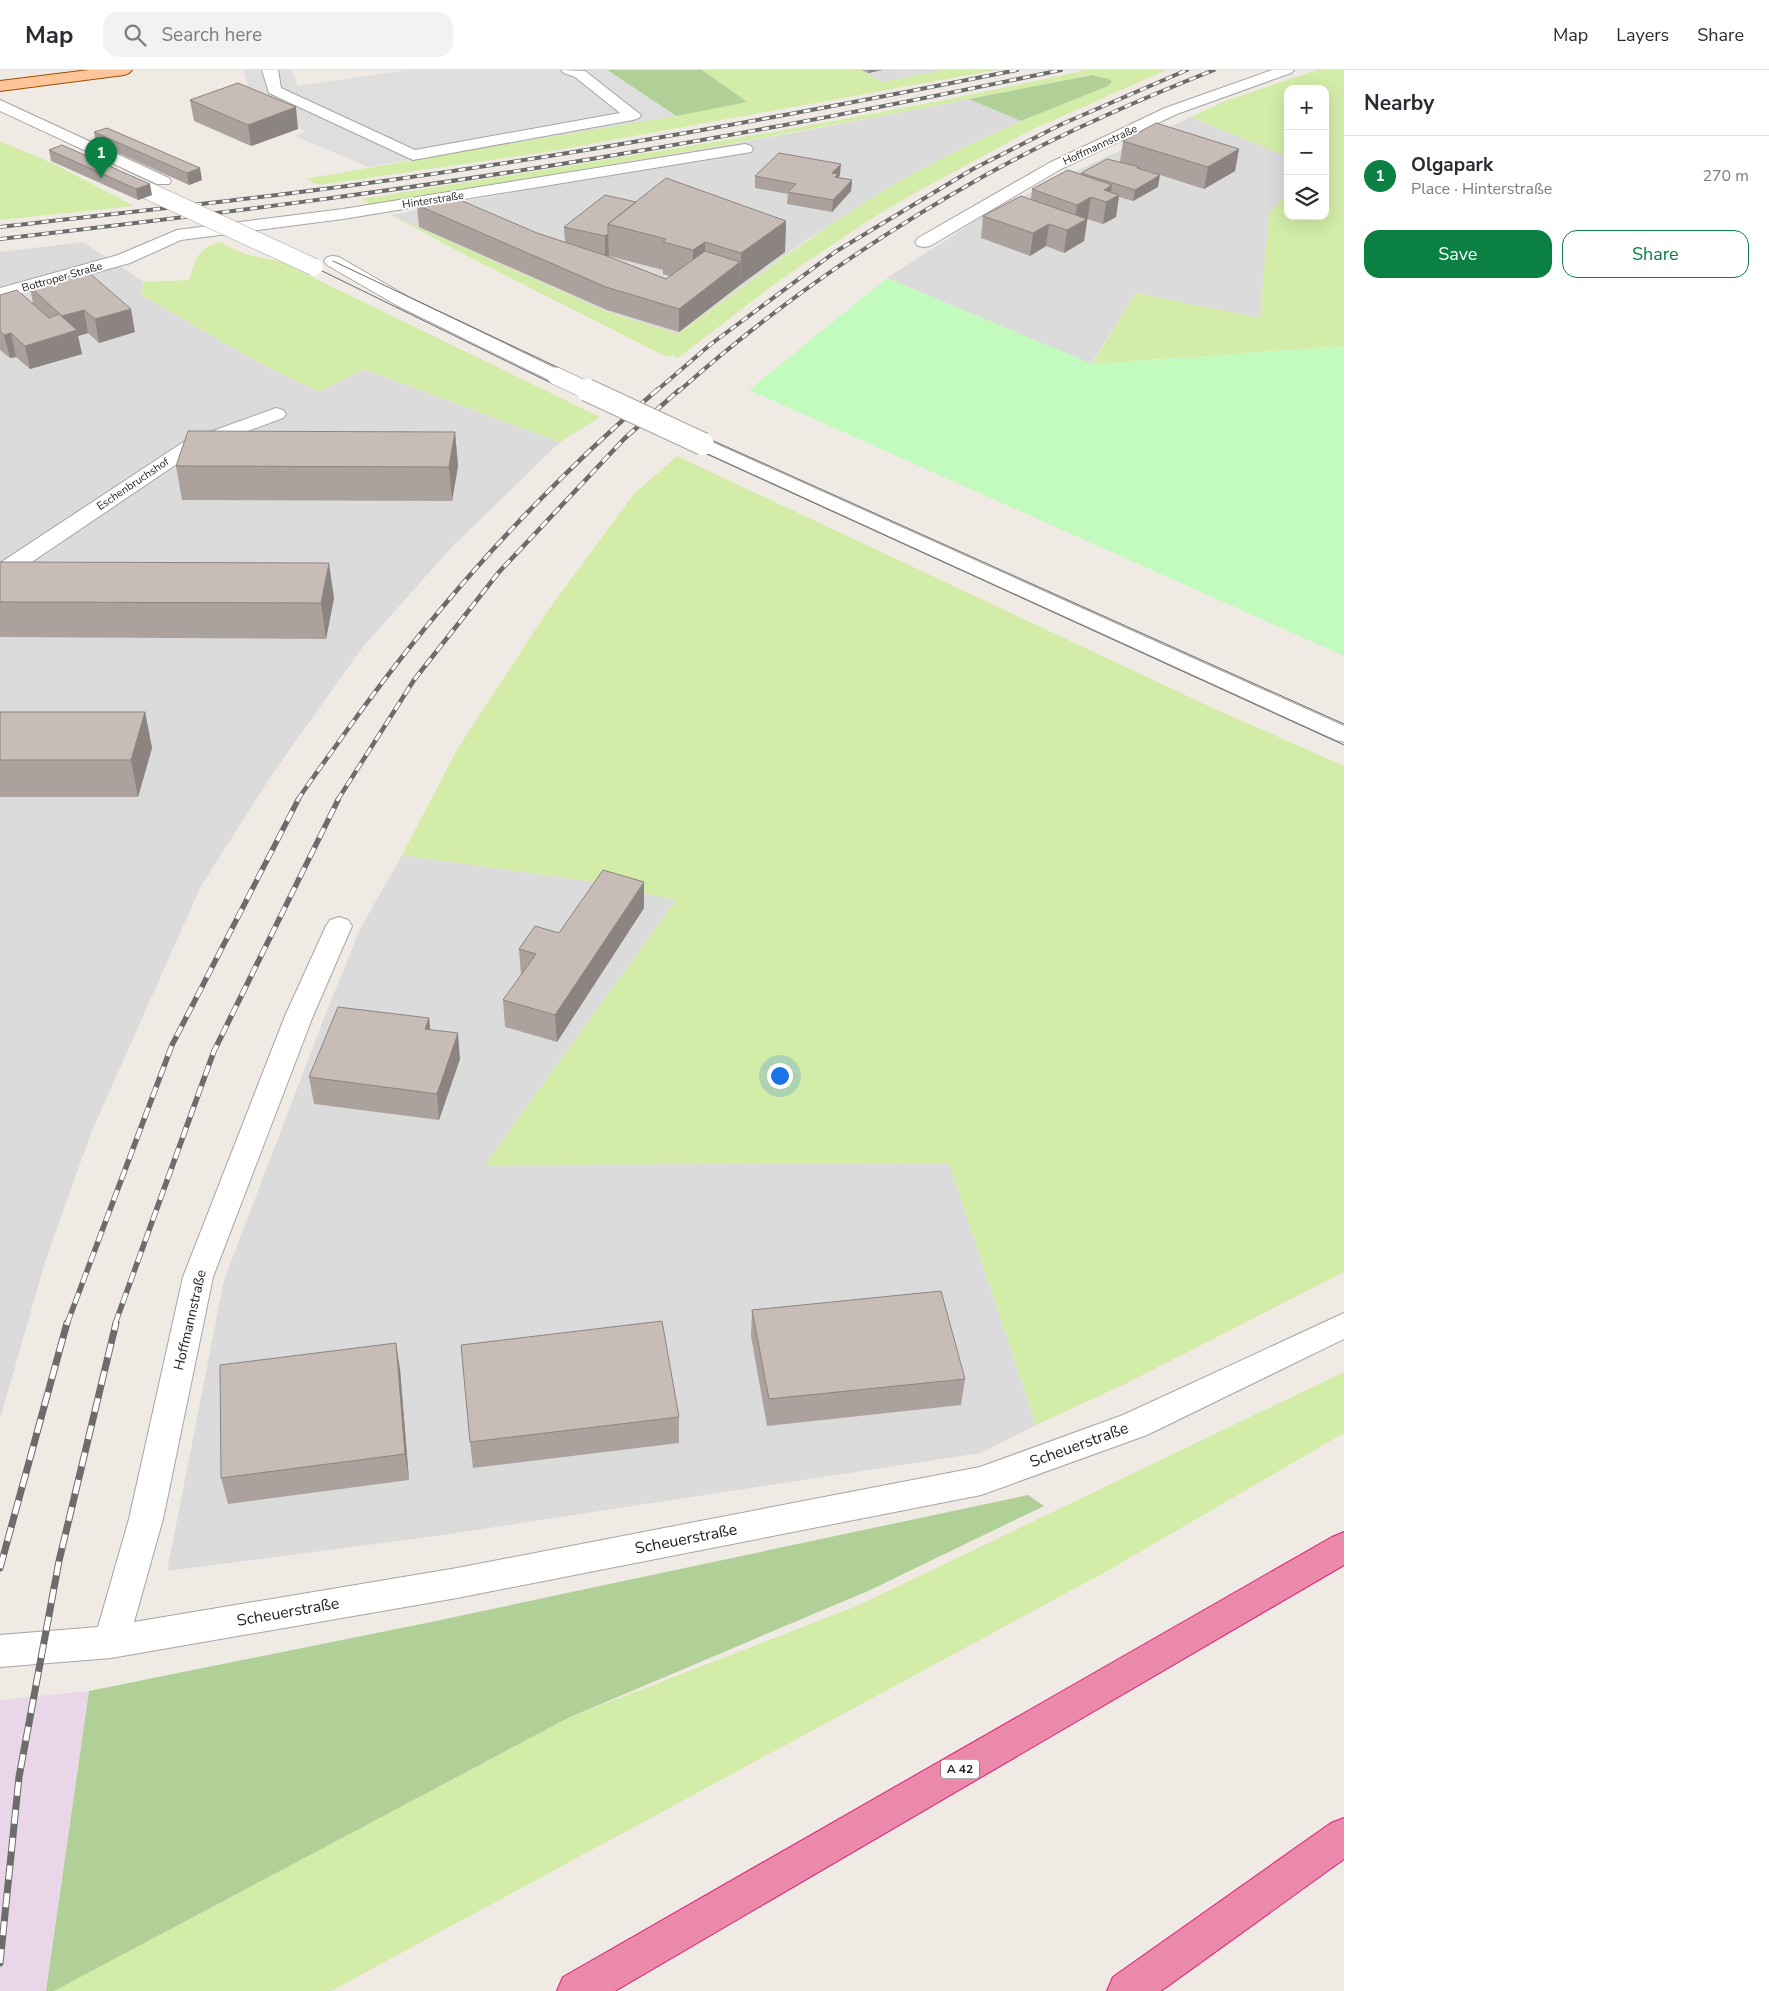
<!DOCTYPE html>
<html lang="en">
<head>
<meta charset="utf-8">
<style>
	:root { --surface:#fff; --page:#f2f2f3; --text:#2b2b33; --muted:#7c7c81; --line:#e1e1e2; --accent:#0b8043 }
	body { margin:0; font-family:"Nunito Sans",sans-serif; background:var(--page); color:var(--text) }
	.controls { position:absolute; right:15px; top:15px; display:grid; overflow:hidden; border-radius:10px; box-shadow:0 5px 20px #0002 }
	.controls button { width:45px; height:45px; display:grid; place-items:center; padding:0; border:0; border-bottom:1px solid var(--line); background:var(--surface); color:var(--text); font:25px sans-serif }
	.you { position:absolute; left:779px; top:1005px; width:18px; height:18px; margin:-12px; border:4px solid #fff; border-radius:50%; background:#1a73e8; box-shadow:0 0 0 8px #1a73e833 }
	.badge { display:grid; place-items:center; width:32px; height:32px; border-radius:50%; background:var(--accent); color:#fff; font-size:16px; font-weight:700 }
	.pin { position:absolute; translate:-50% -41px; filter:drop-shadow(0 1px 2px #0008) }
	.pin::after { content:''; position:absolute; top:26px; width:18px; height:15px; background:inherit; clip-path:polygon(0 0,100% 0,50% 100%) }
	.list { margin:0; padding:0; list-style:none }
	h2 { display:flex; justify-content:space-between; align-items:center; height:65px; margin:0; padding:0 20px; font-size:21px }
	h2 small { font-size:16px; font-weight:400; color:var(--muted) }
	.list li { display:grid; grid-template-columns:32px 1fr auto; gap:15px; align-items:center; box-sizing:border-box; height:80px; padding:0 20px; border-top:1px solid var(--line) }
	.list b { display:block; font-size:19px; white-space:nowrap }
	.list p { margin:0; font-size:16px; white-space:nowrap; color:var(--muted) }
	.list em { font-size:16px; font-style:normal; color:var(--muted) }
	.actions { display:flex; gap:10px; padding:15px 20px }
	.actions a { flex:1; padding:11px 0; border:1px solid var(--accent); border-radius:15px; text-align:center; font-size:18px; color:var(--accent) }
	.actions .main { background:var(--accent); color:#fff }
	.icon { flex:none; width:28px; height:28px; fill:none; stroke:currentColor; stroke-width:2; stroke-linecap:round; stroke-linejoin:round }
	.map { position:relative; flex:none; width:1344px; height:1921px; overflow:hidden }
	header { display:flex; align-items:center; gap:30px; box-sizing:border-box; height:70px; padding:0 25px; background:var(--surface); border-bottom:1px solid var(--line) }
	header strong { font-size:24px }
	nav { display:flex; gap:28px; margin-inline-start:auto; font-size:18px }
	.search { width:350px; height:45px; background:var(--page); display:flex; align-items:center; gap:12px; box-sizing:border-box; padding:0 18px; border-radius:15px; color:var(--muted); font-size:19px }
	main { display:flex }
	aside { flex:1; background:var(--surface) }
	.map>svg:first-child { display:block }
	.residential { fill:#dcdbdb }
	.industrial { fill:#e9d6e8 }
	.grass { fill:#d3eca8 }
	.forest { fill:#b0d097 }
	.park { fill:#c3fbbf }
	.parking { fill:#dedede }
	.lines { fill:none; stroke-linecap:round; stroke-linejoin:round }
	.service-casing { stroke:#a5a5a5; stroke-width:2 }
	.minor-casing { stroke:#a5a5a5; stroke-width:2 }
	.primary-casing { stroke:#995000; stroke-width:2 }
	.motorway-casing { stroke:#e11e7d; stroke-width:2 }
	.service { fill:#fff; fill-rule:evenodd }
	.minor { fill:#fff; fill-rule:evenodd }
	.primary { fill:#ffc59a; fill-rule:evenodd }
	.motorway { fill:#ea89a9; fill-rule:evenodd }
	.tram { stroke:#6c6c6c; stroke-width:1 }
	.rail-far3-casing { stroke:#6c6c6c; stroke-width:4 }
	.rail-far2-casing { stroke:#6c6c6c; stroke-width:4.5 }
	.rail-far1-casing { stroke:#6c6c6c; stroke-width:5.5 }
	.rail-casing { stroke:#6c6c6c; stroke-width:7 }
	.rail-far3 { stroke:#fff; stroke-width:2.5; stroke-dasharray:7; stroke-linecap:butt }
	.rail-far2 { stroke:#fff; stroke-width:3; stroke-dasharray:9; stroke-linecap:butt }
	.rail-far1 { stroke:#fff; stroke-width:4; stroke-dasharray:11; stroke-linecap:butt }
	.rail { stroke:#fff; stroke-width:5; stroke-dasharray:14; stroke-linecap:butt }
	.service-bridge-far1-casing { stroke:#a5a5a5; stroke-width:18; stroke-linecap:butt }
	.service-bridge-casing { stroke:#a5a5a5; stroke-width:24; stroke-linecap:butt }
	.service-bridge-far1 { stroke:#fff; stroke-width:17 }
	.service-bridge { stroke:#fff; stroke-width:22 }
	.wall { fill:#aca29d; fill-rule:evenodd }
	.shaded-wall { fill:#8c8480 }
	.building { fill:#c8bcb7; stroke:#8c8480 }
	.labels { text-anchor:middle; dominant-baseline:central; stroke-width:4; stroke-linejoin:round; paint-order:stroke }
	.far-street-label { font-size:11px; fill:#1e1e1e; stroke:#fff }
	.shield { fill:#fff; stroke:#626262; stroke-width:1 }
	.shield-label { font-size:12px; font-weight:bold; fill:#1e1e1e }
	.street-label { font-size:14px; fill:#1e1e1e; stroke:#fff }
	.near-street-label { font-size:16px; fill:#1e1e1e; stroke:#fff }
</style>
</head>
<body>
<header>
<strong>Map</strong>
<div class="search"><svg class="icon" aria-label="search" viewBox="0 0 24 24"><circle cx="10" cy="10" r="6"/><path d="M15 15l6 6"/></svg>Search here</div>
<nav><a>Map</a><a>Layers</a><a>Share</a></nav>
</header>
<main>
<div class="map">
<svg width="1344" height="1921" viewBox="0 0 1344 1921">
	<rect width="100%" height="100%" fill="#f0eae4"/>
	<path class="residential" d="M 860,0 L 943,0 L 883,13 Z
		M 969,29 L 1021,51 L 914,103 L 806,170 L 678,264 L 605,241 L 391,145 L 610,104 L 599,97 L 809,60 Z
		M 1191,47 L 1288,87 L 1288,123 L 1269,142 L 1260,249 L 1136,223 L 1091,294 L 887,208 L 991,141 Z
		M 83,172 L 144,212 L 141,225 L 262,294 L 318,321 L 363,299 L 560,372 L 451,478 L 362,578 L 273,703 L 201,816 L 91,1063 L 46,1189 L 0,1349 L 0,182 Z
		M 402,785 L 588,811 L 677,830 L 486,1095 L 949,1093 L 1036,1355 L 981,1383 L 436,1466 L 167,1501 L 224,1210 L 324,948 L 360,859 Z"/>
	<path class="industrial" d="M 89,1621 L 46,1921 L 0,1921 L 0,1630 Z"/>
	<path class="grass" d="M 702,0 L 860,0 L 883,12 L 943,0 L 996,0 L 546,82 L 319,115 L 305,109 L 746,32 Z
		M 1086,0 L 1166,0 L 1027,62 L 913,124 L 869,150 L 780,210 L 678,288 L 672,285 L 667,287 L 471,188 L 391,145 L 605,241 L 678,264 C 755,208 831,150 914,103 C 976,69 1042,42 1108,16 L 1112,12 C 1104,5 1093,5 1083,6 C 847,55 609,95 371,135 L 362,129 C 604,90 846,54 1086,0 Z
		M 1317,0 L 1344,0 L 1344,276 L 1092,294 L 1136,223 L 1260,248 L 1269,142 L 1288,123 L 1288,146 L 1325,146 L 1325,19 L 1288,19 L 1288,87 L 1191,47 L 1225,31 Z
		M 0,71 L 56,95 L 134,136 L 0,150 Z
		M 219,172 L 245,184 L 281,192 L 600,347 L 560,372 L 364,299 L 319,322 L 262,294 L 141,225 L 144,212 L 189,210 C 197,188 196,180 219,172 Z
		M 677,386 L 1215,639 L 1344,696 L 1344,1202 L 1127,1313 L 1036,1355 L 949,1093 L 485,1095 L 676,830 L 588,811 L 402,785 L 458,678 L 547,542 L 633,425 Z
		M 1344,1302 L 1344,1363 L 1107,1501 L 331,1921 L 54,1921 L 568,1648 L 857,1536 Z"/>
	<path class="forest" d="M 607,0 L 702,0 L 747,32 L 676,46 Z
		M 1092,5 L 1109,9 L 1112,12 L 1108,16 L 1021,51 L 969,29 Z
		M 1028,1425 L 1044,1436 L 868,1521 L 568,1648 L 54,1921 L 46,1921 L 89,1621 L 431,1552 Z"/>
	<path class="park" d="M 887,208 L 1092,294 L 1344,276 L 1344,586 L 749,320 Z"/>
	<path class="parking" d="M 244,0 L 291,0 L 298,16 L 408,0 L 607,0 L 676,46 L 368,97 L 295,66 L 306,61 L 234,31 L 249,21 Z"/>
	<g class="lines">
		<g class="service-casing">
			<path id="service" d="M 262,0 L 278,0 L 281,18 L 415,80 L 620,43 L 575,7 L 564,3 L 561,0 L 585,1 L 641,45 L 639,48 L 633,50 L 413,90 L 269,23 Z
				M 1272,0 L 1294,0 L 1291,3 L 1177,44 L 1061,99 L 930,176 L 924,177 L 918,176 L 915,172 L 918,168 L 1049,93 L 1165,38 Z
				M 0,30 L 169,108 L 171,111 L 169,114 L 157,114 L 0,41 Z
				M 333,186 L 339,187 L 410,228 L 563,302 L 566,306 L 563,310 L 556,312 L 549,310 L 398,236 L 327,195 L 324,191 L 327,187 Z
				M 703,368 L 1344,656 L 1344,672 L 1336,670 L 696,378 L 693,374 L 696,370 Z"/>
		</g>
		<g class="minor-casing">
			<path id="minor" d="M 745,74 L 751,76 L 753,79 L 751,82 L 343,149 L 181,170 L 130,193 L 0,229 L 0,218 L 118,185 L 177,160 L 343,139 Z
				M 276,338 L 283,340 L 286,344 L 283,348 L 199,379 L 8,508 L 0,509 L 0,493 L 185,371 Z
				M 339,847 L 348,850 L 352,856 L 313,946 L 213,1207 L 163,1449 L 134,1552 L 457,1498 L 980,1397 L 1123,1345 L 1344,1243 L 1344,1269 L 1147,1365 L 981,1425 L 457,1528 L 111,1588 L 0,1597 L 0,1565 L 98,1557 L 129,1449 L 183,1207 L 285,946 L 326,856 L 330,850 Z"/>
		</g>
		<g class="primary-casing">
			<path id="primary" d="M 89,0 L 132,0 L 129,3 L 124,5 L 0,21 L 0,11 Z"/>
		</g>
		<g class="motorway-casing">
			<path id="motorway" d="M 1344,1462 L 1344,1495 L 615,1921 L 557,1921 L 563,1907 L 1332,1467 Z
				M 1344,1748 L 1344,1789 L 1161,1921 L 1107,1921 L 1113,1907 L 1331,1753 Z"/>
		</g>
		<use href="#service" class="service"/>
		<use href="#minor" class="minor"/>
		<use href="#primary" class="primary"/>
		<use href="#motorway" class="motorway"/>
		<path class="tram" d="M 333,191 L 707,368 L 1344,654
			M 314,197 L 547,311 L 1344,675"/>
		<g class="rail-far3-casing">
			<path id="rail-far3" d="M 0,157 C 118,143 237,131 354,115 C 577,85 797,44 1017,0
				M 0,169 C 206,145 411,120 615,85 C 765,60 913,31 1061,0
				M 655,322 L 711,274 L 835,182 L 973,99 L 1062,54 L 1187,0
				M 678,322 C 771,239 875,167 984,106 C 1057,65 1136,31 1214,0"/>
		</g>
		<g class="rail-far2-casing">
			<path id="rail-far2" d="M 297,731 C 312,708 329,686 345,663 C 435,537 539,421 657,320
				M 337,731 L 414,610 L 499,502 L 624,369 L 679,320"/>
		</g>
		<g class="rail-far1-casing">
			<path id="rail-far1" d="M 67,1254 L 172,975 L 298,730
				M 115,1254 L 214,981 L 338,730"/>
		</g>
		<g class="rail-casing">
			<path id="rail" d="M 0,1498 L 67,1253
				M 0,1893 L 19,1707 L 59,1491 L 116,1253"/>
		</g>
		<use href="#rail-far3" class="rail-far3"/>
		<use href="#rail-far2" class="rail-far2"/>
		<use href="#rail-far1" class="rail-far1"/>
		<use href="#rail" class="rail"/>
		<g class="service-bridge-far1-casing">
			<path id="service-bridge-far1" d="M 118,107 L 314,197
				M 556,306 L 590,322"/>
		</g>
		<g class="service-bridge-casing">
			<path id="service-bridge" d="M 587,320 L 703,374"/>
		</g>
		<use href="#service-bridge-far1" class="service-bridge-far1"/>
		<use href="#service-bridge" class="service-bridge"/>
	</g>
	<path class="wall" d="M 862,0 L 882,0 L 868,3 Z
		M 190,30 L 298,59 L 251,76 L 194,51 Z
		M 94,62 L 202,110 L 189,115 L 96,73 Z
		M 1123,71 L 1239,79 L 1235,101 L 1204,119 L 1138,98 L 1158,117 L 1133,131 L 1119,127 L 1116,147 L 1103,154 L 1087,149 L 1084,171 L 1064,183 L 1046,176 L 1030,186 L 981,168 L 983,146 L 1031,129 L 1032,119 L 1081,105 L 1081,103 L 1120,92 Z
		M 49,80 L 152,125 L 138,130 L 51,91 Z
		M 840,105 L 838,107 L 852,110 L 851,121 L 832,142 L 787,134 L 788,124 L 755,118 L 755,106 Z
		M 636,132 L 786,151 L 785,182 L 740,215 L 679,262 L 607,240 L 419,157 L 417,135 L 537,163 L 565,172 L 564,157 ZM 609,186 L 663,200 L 663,204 L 670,206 L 666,209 L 608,187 Z
		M 30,217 L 135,262 L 99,273 L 88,263 L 78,266 L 82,284 L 30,299 L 16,287 L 10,288 L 0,280 L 0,225 L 33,234 Z
		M 455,362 L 458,396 L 452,431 L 182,430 L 176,396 Z
		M 0,492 L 334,528 L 326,569 L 0,567 Z
		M 0,642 L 145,642 L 152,678 L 138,727 L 0,727 Z
		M 644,838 L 557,972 L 505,957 L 503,930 L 521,906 L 519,879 L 559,863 Z
		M 429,948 L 430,960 L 460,989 L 439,1050 L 314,1034 L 309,1007 Z
		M 752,1240 L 965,1309 L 961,1335 L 767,1356 L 751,1266 Z
		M 400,1299 L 409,1410 L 228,1434 L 221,1408 Z
		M 679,1347 L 679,1373 L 473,1398 L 470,1372 Z"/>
	<path class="shaded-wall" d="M 869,0 L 882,0 L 868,3 Z
		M 296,37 L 298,59 L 251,76 L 248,55 Z
		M 1239,79 L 1235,101 L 1204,119 L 1208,97 Z
		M 841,94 L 840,105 L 838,108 L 837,115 L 832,103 Z
		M 200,98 L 202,110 L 189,115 L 187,103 Z
		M 1160,105 L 1158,117 L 1133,131 L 1135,120 Z
		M 852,110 L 851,121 L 832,142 L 833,130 Z
		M 150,114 L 152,125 L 138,130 L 136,119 Z
		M 1112,115 L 1110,129 L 1119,125 L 1116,147 L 1103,154 L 1106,132 L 1104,120 Z
		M 1091,127 L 1084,171 L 1064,183 L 1067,160 L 1074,156 L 1077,135 Z
		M 786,151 L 785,182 L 740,215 L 741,183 Z
		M 1049,154 L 1046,176 L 1030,186 L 1033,163 Z
		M 608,164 L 609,186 L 605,189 L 605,166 Z
		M 705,172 L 705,204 L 693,212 L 693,180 Z
		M 740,192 L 740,215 L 679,262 L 679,239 Z
		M 131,239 L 135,262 L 99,273 L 95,249 Z
		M 84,240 L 88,263 L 78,266 L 82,284 L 30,299 L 25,276 L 66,264 L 62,246 Z
		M 11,263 L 16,287 L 10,288 L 4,265 Z
		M 455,362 L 458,396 L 452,431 L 449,397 Z
		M 329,493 L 334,528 L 326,569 L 321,533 Z
		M 145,642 L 152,678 L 138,727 L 131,690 Z
		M 644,812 L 644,838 L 557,972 L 555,945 Z
		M 429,948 L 432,975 L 425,959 Z
		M 458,963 L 460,989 L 439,1050 L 437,1024 Z
		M 396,1273 L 400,1299 L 409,1410 L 405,1384 Z"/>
	<path class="building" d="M 238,13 L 296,37 L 248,55 L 190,30 Z
		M 1156,53 L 1239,79 L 1208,97 L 1123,71 Z
		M 107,58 L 200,98 L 187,103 L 94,62 Z
		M 62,75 L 150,114 L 136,119 L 49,80 Z
		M 779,83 L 841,94 L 832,103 L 838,104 L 835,107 L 852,110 L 833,130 L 788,122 L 796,114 L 755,106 Z
		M 1107,89 L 1139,97 L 1137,98 L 1160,105 L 1135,120 L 1081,103 Z
		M 1068,100 L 1112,115 L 1104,120 L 1119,125 L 1106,132 L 1091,127 L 1077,135 L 1032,119 Z
		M 666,108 L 786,151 L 741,183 L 705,172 L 693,180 L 663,172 L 666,169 L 608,154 Z
		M 605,125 L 636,132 L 608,154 L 608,164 L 605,166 L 564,157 Z
		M 1021,126 L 1087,149 L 1067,160 L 1049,154 L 1033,163 L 983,146 Z
		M 453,127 L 537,163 L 607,186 L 666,209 L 705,181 L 740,192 L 679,239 L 606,217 L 417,135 Z
		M 87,201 L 131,239 L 95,249 L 84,240 L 62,246 L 30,217 Z
		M 17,220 L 49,248 L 59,244 L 77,260 L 25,276 L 11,263 L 4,265 L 0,261 L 0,225 Z
		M 188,361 L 455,362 L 449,397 L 176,396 Z
		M 0,492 L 329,493 L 321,533 L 0,532 Z
		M 0,642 L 145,642 L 131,690 L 0,690 Z
		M 603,800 L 644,812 L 555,945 L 503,930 L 536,884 L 519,879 L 535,856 L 559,863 Z
		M 338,937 L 429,948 L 425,959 L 458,963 L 437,1024 L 309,1007 Z
		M 941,1221 L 965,1309 L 769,1329 L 752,1240 Z
		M 662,1251 L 679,1347 L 470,1372 L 461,1275 Z
		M 396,1273 L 405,1384 L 221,1408 L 220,1295 Z"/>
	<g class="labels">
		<g class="far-street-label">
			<text transform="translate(1100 75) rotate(-25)">Hoffmannstraße</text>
			<text transform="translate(433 130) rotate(-9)">Hinterstraße</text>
			<text transform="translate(62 207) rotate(-16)">Bottroper Straße</text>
			<text transform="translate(133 414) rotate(-34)">Eschenbruchshof</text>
		</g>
		<rect class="shield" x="941" y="1689.5" width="38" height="19" rx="4"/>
		<g class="shield-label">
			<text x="960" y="1699">A 42</text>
		</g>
		<g class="street-label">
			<text transform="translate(190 1250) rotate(-77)">Hoffmannstraße</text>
		</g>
		<g class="near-street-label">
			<text transform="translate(1079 1375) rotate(-20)">Scheuerstraße</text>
			<text transform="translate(686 1469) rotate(-11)">Scheuerstraße</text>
			<text transform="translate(288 1542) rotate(-10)">Scheuerstraße</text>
		</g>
	</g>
</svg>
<div class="controls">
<button>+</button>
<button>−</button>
<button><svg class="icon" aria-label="layers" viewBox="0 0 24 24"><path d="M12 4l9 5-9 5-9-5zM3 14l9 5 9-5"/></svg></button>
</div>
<div class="you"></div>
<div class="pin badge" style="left:101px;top:108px">1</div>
</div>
<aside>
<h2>Nearby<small></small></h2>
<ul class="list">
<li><span class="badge">1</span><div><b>Olgapark</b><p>Place · Hinterstraße</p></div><em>270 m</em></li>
</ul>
<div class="actions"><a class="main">Save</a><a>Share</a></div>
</aside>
</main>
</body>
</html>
